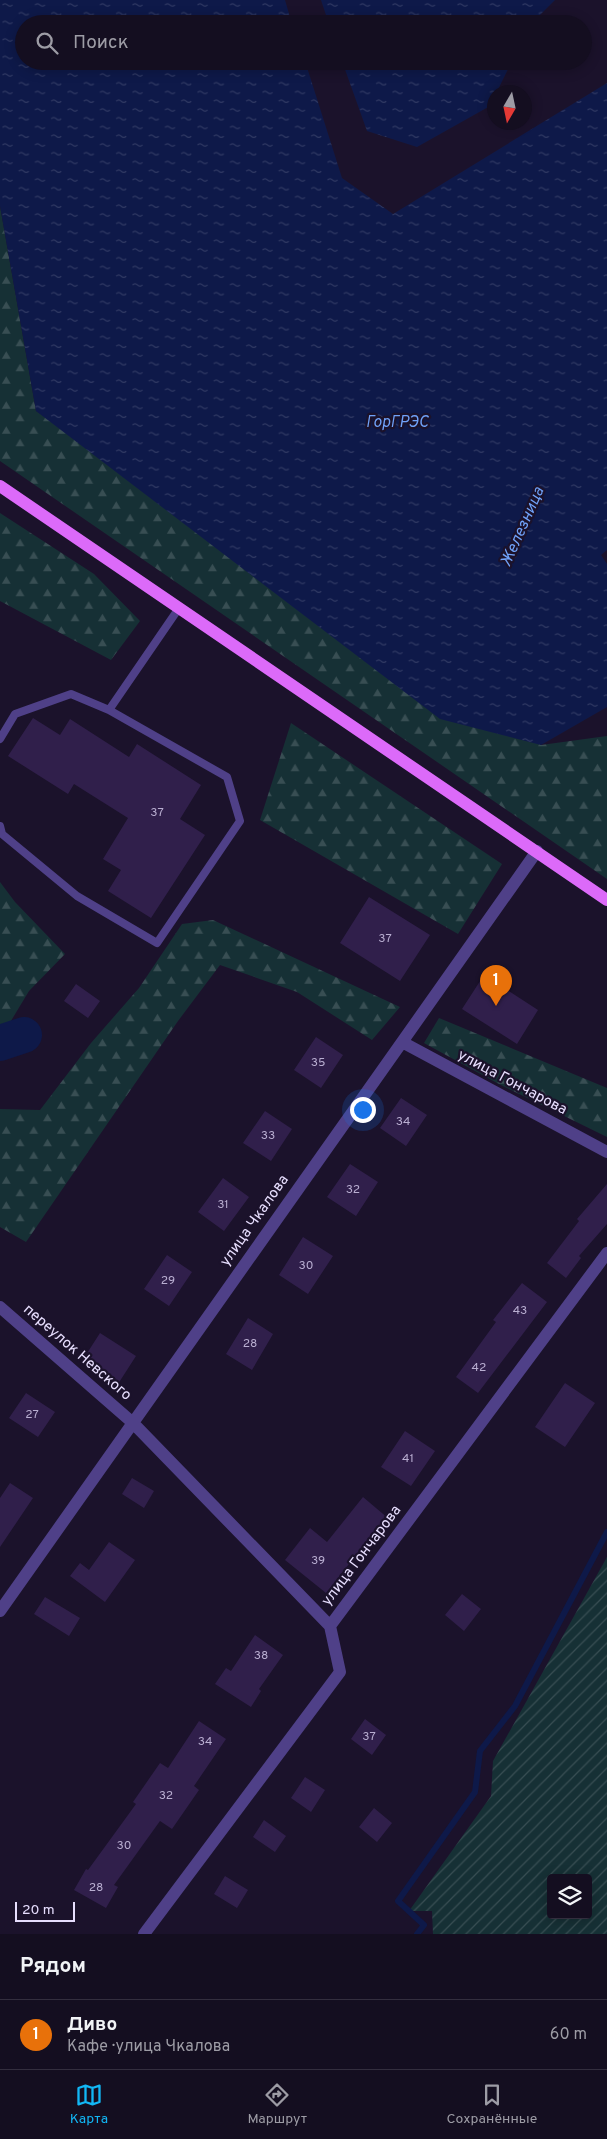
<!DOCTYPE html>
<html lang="ru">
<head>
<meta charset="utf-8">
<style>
	:root { --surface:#140e20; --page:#1d1729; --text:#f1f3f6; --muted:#9d9ca5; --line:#332e3e; --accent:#12b7f5 }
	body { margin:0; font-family:Overpass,sans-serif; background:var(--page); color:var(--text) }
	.controls { position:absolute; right:15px; bottom:15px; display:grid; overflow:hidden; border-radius:5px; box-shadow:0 2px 12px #0003 }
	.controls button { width:45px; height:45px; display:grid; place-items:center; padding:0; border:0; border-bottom:1px solid var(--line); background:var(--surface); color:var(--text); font:25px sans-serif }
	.compass { position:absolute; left:487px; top:85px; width:45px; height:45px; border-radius:50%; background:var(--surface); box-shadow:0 2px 12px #0003; rotate:189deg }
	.scale { position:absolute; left:15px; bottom:12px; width:60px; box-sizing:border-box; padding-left:5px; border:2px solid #e7defe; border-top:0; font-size:14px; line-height:18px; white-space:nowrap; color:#e7defe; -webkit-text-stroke:4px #1b122b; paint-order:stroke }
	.you { position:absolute; left:362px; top:1109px; width:18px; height:18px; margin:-12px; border:4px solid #fff; border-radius:50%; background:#1a73e8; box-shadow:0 0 0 8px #1a73e833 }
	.badge { display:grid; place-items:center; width:32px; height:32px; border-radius:50%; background:var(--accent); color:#fff; font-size:16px; font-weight:700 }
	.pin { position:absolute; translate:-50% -41px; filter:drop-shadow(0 1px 2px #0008) }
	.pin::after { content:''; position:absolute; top:26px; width:18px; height:15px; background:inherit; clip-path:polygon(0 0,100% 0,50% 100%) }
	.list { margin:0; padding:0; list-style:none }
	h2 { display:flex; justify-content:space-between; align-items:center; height:65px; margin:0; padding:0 20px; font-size:21px }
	h2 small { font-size:16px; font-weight:400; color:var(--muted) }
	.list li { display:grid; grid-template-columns:32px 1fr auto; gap:15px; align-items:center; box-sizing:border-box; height:70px; padding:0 20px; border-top:1px solid var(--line) }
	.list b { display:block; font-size:19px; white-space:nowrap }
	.list p { margin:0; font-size:16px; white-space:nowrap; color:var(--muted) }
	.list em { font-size:16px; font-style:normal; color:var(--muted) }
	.icon { flex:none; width:28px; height:28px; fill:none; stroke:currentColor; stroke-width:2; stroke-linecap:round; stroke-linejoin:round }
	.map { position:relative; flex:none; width:607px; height:1934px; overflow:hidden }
	.search { position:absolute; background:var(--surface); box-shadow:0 2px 12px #0003; left:15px; right:15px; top:15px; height:55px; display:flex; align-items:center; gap:12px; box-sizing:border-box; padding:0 18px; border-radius:28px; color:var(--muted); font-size:19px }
	.sheet { height:135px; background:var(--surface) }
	nav { display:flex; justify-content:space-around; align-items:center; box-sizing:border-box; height:70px; border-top:1px solid var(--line); background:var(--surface); font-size:14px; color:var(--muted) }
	nav a { display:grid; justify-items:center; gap:2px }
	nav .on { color:var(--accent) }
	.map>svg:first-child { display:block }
	.forest { fill:url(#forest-firs) }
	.garden { fill:url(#garden-furrows); fill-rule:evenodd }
	.water { fill:url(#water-ripples) }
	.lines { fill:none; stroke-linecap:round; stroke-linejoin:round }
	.stream { stroke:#0e1949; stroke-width:6 }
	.river { stroke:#0e1949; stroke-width:36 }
	.building { fill:#301f4b }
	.service { stroke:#4f4088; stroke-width:8 }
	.minor { stroke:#4f4088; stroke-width:12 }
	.primary { stroke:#dc6af9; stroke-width:12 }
	.labels { text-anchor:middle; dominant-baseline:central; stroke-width:4.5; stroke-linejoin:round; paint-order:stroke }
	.number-label { font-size:12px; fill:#b9aed1 }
	.street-label { font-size:15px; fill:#e7defe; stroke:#1b122b }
	.water-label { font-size:16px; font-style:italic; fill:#70a2f9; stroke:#1b122b }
</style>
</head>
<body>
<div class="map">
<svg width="607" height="1934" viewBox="0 0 607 1934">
	<defs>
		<pattern id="forest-firs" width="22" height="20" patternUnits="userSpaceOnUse" patternTransform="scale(1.25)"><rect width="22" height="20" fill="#163035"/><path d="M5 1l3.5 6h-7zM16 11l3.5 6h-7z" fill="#384e53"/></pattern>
		<pattern id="garden-furrows" width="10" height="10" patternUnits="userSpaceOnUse" patternTransform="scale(1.25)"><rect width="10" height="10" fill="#163035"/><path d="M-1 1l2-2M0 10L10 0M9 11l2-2" fill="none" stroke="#384e53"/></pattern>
		<pattern id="water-ripples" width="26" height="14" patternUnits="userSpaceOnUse" patternTransform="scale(1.25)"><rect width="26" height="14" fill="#0e1949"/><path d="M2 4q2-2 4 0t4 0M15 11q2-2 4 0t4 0" fill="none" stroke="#313a64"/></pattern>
	</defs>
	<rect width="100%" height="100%" fill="#1b122b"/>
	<path class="forest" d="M 0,206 L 36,411 L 541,745 L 607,736 L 607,879 L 0,461 Z
		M 0,513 L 94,574 L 140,621 L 111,660 L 0,601 Z
		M 291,723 L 502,864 L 458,934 L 260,820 Z
		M 0,882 L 15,902 L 65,954 L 29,991 L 0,1039 Z
		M 213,920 L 400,1007 L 372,1040 L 297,992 L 220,965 L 178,1021 L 26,1242 L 0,1227 L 0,1109 L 40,1110 L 91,1043 L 139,988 L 182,924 Z
		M 439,1018 L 607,1088 L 607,1137 L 497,1083 L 424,1043 Z"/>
	<path class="garden" d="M 607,1557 L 607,1934 L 433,1934 L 432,1911 L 409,1911 L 491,1796 L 493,1761 ZM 551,1878 L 588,1878 L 588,1915 L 551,1915 Z"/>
	<path class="water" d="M 0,0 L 285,0 L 292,24 L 24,24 L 24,61 L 305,61 L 342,178 L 393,214 L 607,83 L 607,550 L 601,555 L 607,564 L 607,707 L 541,745 L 440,719 L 36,411 L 0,206 Z
		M 321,0 L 555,0 L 531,24 L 329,24 Z
		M 342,61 L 512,61 L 490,106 L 417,147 L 367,131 Z"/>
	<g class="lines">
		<path class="stream" d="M 417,1934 L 424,1925 L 398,1901 L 475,1792 L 480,1751 L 515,1706 L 607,1532"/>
		<path class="river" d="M 0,1043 L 24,1035"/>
	</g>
	<path class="building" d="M 33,718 L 60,735 L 70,719 L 129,757 L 137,744 L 201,785 L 180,819 L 205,835 L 151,918 L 108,891 L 121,870 L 103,859 L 128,818 L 74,784 L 68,794 L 8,756 Z
		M 369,897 L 430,935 L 400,981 L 340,943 Z
		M 484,975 L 538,1010 L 517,1044 L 462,1009 Z
		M 76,984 L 100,1001 L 88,1018 L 64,1001 Z
		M 316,1037 L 343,1055 L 321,1088 L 294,1070 Z
		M 401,1098 L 427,1115 L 406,1146 L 380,1128 Z
		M 265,1111 L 292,1129 L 271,1161 L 243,1143 Z
		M 350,1164 L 378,1182 L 356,1216 L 327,1197 Z
		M 223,1178 L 249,1197 L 224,1231 L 198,1212 Z
		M 607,1184 L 607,1224 L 579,1256 L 581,1258 L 566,1278 L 547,1263 L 579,1221 L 577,1219 Z
		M 303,1237 L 333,1256 L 308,1294 L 279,1275 Z
		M 167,1255 L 192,1272 L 169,1306 L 144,1289 Z
		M 522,1283 L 547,1302 L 478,1393 L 456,1377 L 496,1322 L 493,1320 Z
		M 248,1318 L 273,1334 L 252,1370 L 226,1354 Z
		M 100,1333 L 136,1356 L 118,1384 L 82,1361 Z
		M 565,1383 L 595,1403 L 565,1447 L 535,1427 Z
		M 26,1393 L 55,1412 L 38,1437 L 9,1418 Z
		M 405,1431 L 435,1451 L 411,1486 L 381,1467 Z
		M 132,1478 L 154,1491 L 144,1508 L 122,1494 Z
		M 10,1483 L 33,1498 L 0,1547 L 0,1498 Z
		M 363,1497 L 389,1519 L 363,1552 L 360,1550 L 326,1593 L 285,1560 L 310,1528 L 327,1542 Z
		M 109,1542 L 135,1560 L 105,1602 L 70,1576 L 80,1563 L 89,1570 Z
		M 462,1594 L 481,1609 L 464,1631 L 445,1615 Z
		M 45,1597 L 80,1618 L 69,1636 L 34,1614 Z
		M 255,1635 L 283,1655 L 259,1689 L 261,1691 L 251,1707 L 215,1684 L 226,1668 L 231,1671 Z
		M 365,1719 L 386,1735 L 372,1755 L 351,1739 Z
		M 199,1721 L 226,1739 L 194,1786 L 199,1790 L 172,1829 L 160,1821 L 114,1885 L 118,1887 L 106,1908 L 74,1890 L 86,1869 L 88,1870 L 136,1804 L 133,1802 L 160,1763 L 168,1768 Z
		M 305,1777 L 325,1790 L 311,1812 L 291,1798 Z
		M 374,1808 L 392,1823 L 377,1842 L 359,1827 Z
		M 264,1820 L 286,1836 L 275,1852 L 253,1837 Z
		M 225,1876 L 248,1890 L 237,1908 L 214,1894 Z"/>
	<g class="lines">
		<path class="service" d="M 109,710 L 179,608
			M 0,739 L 15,714 L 71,694 L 109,710 L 227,777 L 240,821 L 157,943 L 77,896 L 2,834 L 0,826"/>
		<path class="minor" d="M 402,1042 L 607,1152
			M 0,1307 L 133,1423 L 330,1626
			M 0,1611 L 537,851
			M 144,1934 L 340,1672 L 330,1626 L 607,1253"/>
		<path class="primary" d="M 0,486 L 607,900"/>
	</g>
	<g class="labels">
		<g class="number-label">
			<text x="157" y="813">37</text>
			<text x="385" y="939">37</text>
			<text x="318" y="1063">35</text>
			<text x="403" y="1122">34</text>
			<text x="268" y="1136">33</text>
			<text x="353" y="1190">32</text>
			<text x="223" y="1205">31</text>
			<text x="306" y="1266">30</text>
			<text x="168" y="1281">29</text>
			<text x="520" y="1311">43</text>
			<text x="250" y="1344">28</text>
			<text x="479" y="1368">42</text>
			<text x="32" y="1415">27</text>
			<text x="408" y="1459">41</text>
			<text x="318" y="1561">39</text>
			<text x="261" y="1656">38</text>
			<text x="369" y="1737">37</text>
			<text x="205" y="1742">34</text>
			<text x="166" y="1796">32</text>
			<text x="124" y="1846">30</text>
			<text x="96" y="1888">28</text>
		</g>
		<g class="street-label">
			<text transform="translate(512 1083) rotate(28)">улица Гончарова</text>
			<text transform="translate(255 1221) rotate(-55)">улица Чкалова</text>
			<text transform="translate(77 1353) rotate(41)">переулок Невского</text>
			<text transform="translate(362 1556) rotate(-53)">улица Гончарова</text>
		</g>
		<g class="water-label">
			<text x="397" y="423">ГорГРЭС</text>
			<text transform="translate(523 527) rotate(-66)">Железница</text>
		</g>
	</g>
</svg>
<div class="controls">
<button><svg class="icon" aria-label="layers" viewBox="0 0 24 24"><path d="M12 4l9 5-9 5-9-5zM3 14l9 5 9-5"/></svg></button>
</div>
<svg class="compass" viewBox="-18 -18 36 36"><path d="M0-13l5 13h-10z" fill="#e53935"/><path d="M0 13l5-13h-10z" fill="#9d9ca5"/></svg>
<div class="scale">20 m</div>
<div class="you"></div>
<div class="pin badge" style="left:496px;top:1006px;background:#e8710a">1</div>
<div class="search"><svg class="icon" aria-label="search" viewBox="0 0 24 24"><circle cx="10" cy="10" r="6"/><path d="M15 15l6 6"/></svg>Поиск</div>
</div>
<section class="sheet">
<h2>Рядом<small></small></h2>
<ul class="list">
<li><span class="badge" style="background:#e8710a">1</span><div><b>Диво</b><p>Кафе · улица Чкалова</p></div><em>60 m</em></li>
</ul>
</section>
<nav>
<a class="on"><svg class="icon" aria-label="map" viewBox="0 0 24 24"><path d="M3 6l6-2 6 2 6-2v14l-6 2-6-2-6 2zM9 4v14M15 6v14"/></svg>Карта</a>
<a><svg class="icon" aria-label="directions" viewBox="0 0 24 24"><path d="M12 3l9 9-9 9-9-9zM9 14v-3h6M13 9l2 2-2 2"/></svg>Маршрут</a>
<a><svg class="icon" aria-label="saved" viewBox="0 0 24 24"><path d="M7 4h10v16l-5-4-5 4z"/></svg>Сохранённые</a>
</nav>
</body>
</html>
